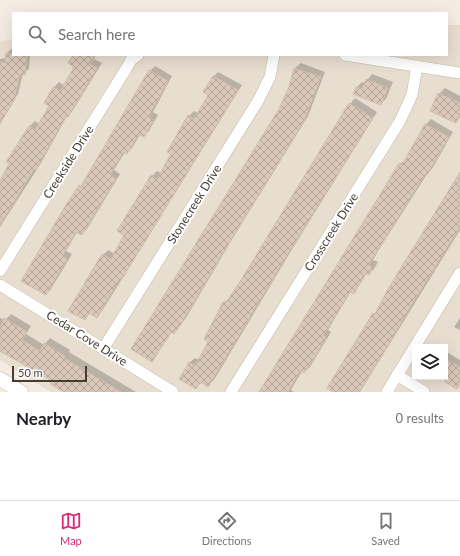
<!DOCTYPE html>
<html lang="en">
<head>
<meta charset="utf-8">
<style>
	:root { --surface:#fff; --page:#f2f2f2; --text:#202124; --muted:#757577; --line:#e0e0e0; --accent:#db2777 }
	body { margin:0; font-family:Lato,sans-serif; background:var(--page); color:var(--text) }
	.controls { position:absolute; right:12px; bottom:12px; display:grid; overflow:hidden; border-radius:0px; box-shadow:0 4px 16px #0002 }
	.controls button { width:36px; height:36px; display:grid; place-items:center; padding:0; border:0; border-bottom:1px solid var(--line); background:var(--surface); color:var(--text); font:20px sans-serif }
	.scale { position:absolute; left:12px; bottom:10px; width:75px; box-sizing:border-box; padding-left:4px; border:2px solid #463c32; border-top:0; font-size:11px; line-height:14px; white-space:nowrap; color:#463c32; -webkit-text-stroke:3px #fff; paint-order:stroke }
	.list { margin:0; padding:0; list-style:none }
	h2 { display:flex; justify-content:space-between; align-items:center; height:52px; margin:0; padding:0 16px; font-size:17px }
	h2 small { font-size:13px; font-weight:400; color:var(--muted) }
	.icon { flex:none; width:22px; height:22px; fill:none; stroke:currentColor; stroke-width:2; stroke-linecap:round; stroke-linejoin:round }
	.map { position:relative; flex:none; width:460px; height:392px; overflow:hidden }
	.search { position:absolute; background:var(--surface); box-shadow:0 4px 16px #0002; left:12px; right:12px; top:12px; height:44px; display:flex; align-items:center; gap:10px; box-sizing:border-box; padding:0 14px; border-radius:0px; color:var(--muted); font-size:15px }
	.sheet { height:108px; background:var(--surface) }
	nav { display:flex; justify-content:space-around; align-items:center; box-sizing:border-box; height:56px; border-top:1px solid var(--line); background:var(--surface); font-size:11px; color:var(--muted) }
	nav a { display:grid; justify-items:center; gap:2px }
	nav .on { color:var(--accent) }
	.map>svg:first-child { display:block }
	.residential { fill:#e8ded0; fill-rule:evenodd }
	.shadow { fill:#0003 }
	.building { fill:url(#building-cross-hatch); stroke:#d2bda9 }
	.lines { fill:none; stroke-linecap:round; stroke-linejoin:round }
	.minor-casing { stroke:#c3b6a7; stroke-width:12 }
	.tertiary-casing { stroke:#c3b6a7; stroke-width:15 }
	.minor { stroke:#fff; stroke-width:11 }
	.tertiary { stroke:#fff; stroke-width:14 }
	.labels { text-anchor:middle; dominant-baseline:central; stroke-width:4; stroke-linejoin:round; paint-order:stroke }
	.street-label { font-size:12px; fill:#463c32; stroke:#fff }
</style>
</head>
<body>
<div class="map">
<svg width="460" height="392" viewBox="0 0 460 392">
	<defs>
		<pattern id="building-cross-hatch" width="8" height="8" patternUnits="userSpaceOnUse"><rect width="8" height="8" fill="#dac9ba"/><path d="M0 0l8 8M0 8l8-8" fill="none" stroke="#b3a498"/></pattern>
	</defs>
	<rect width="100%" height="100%" fill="#f4ece3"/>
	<path class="residential" d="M 447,25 L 460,25 L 460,392 L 51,392 L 0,360 L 0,41 L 13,39 L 13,55 L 447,55 ZM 415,347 L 445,347 L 445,377 L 415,377 Z"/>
	<path class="shadow" d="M 11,49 L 13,49 L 13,55 L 30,55 L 29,69 L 23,73 L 18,94 L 0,124 L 0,59 L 6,58 L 7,53 Z
		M 74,55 L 96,55 L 94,59 L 102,63 L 73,110 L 67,116 L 41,163 L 0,227 L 0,182 L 29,127 L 35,121 L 39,124 L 50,105 L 54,87 L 59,82 L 65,86 L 75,67 Z
		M 301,63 L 325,72 L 308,116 L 231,241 L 186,318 L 174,333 L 172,332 L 152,361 L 280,110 L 290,87 L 295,68 Z
		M 155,66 L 172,76 L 153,112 L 158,115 L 149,131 L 144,135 L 141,133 L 132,148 L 127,153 L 125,152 L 114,170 L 120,174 L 87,229 L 82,234 L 77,232 L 66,251 L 72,254 L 51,289 L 46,294 L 67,206 L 85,180 L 150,71 Z
		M 218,72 L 242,85 L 102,311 L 97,317 L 90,313 L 84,319 L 103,255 L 108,250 L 115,254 L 126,235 L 152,176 L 157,171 L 161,173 L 173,154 L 189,116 L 194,111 L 198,113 L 209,94 L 213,77 Z
		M 372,74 L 393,82 L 386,99 L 380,104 L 357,87 L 362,82 L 365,83 Z
		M 445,88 L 460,96 L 460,117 L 456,122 L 439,94 Z
		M 355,98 L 377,112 L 291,251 L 214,380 L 208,385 L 202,382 L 196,388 L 189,363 L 195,358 L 199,360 L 210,342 L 224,302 L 230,298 L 350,104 Z
		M 431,119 L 453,132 L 432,169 L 427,174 L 378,251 L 373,260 L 378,262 L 374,269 L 369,274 L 367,273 L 354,293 L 351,291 L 328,330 L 331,332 L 310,367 L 304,372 L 302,371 L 291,390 L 294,392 L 260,392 L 400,164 L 406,159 L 426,124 Z
		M 460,172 L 460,230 L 360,392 L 333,392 L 338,373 L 439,211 Z
		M 11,314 L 31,326 L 26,334 L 44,345 L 50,338 L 70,350 L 69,352 L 136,392 L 73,392 L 0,348 L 0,318 L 5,320 Z
		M 460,318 L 460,330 L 454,327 Z
		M 445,351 L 460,360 L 460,384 L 456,388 L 443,377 L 445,377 Z"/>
	<path class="building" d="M 6,53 L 13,54 L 13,55 L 27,55 L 25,75 L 20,74 L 14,100 L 0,124 L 0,62 L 5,63 Z
		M 73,55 L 95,55 L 90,64 L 97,68 L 68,117 L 66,116 L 36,170 L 34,169 L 0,225 L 0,180 L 9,164 L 6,162 L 29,126 L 35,130 L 49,106 L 44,103 L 53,87 L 60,91 L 74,67 L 68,63 Z
		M 294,68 L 321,77 L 303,123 L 226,248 L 181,324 L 174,334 L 171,332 L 152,362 L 131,349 L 279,109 L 289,87 Z
		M 149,70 L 168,81 L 148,117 L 154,120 L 144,137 L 139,134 L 127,154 L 123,152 L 110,175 L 116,179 L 82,235 L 76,232 L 62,256 L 67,259 L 46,295 L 21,281 L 66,205 L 79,185 L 81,186 Z
		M 213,76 L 238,90 L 122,279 L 120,278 L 97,318 L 89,313 L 85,320 L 68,311 L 102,254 L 111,259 L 124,235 L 117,231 L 151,175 L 157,179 L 171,154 L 167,152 L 188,115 L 194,119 L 208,95 L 203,92 Z
		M 366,79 L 388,88 L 381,105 L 353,94 L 356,87 L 362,89 Z
		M 438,93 L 460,103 L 460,114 L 456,123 L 430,111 Z
		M 349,103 L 373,118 L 286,257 L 208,387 L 200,382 L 196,389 L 179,379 L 189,362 L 195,366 L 208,342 L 204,339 L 223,302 L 226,303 L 241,280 Z
		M 425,124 L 449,137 L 427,175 L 425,174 L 373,258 L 369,265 L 373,268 L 369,275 L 366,273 L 354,294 L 350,292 L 323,336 L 326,337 L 317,354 L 304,373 L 300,371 L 288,392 L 259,392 L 389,180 L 399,163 L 402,165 Z
		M 460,172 L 460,227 L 410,307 L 389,344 L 359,392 L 333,392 L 327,388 L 373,313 L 375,314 L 388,289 Z
		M 4,318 L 27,332 L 22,340 L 40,351 L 44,343 L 65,356 L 64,358 L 121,392 L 64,392 L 50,384 L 52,381 L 0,351 L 0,326 Z
		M 445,359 L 460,367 L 460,383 L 457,389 L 445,382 Z"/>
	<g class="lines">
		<g class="minor-casing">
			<path id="minor" d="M 345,55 L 460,73
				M 0,271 L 126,69 L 131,60 L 138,55
				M 0,285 L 173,392
				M 103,349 L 258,101 L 270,77 L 274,55
				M 397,375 L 424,392
				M 231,392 L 400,121 L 412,95 L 417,66
				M 387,392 L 460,273"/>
		</g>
		<g class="tertiary-casing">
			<path id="tertiary" d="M 0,379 L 21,392"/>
		</g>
		<use href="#minor" class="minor"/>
		<use href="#tertiary" class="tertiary"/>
	</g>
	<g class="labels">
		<g class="street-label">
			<text transform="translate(68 162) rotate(-58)">Creekside Drive</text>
			<text transform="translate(194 204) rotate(-58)">Stonecreek Drive</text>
			<text transform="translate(331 232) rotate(-58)">Crosscreek Drive</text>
			<text transform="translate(87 338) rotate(32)">Cedar Cove Drive</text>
		</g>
	</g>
</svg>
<div class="controls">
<button><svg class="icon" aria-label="layers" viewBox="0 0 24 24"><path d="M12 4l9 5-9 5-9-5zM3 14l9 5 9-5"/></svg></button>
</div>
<div class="scale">50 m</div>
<div class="search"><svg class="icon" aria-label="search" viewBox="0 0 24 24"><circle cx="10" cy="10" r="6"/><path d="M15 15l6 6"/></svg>Search here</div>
</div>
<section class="sheet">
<h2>Nearby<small>0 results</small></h2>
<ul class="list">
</ul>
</section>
<nav>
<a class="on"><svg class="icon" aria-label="map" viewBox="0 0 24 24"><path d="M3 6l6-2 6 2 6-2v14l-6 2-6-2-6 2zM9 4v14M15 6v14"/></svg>Map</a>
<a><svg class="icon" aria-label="directions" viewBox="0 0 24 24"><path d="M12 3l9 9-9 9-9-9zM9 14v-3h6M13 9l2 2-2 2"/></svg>Directions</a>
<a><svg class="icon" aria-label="saved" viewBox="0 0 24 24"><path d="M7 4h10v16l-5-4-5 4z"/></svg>Saved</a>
</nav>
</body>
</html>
